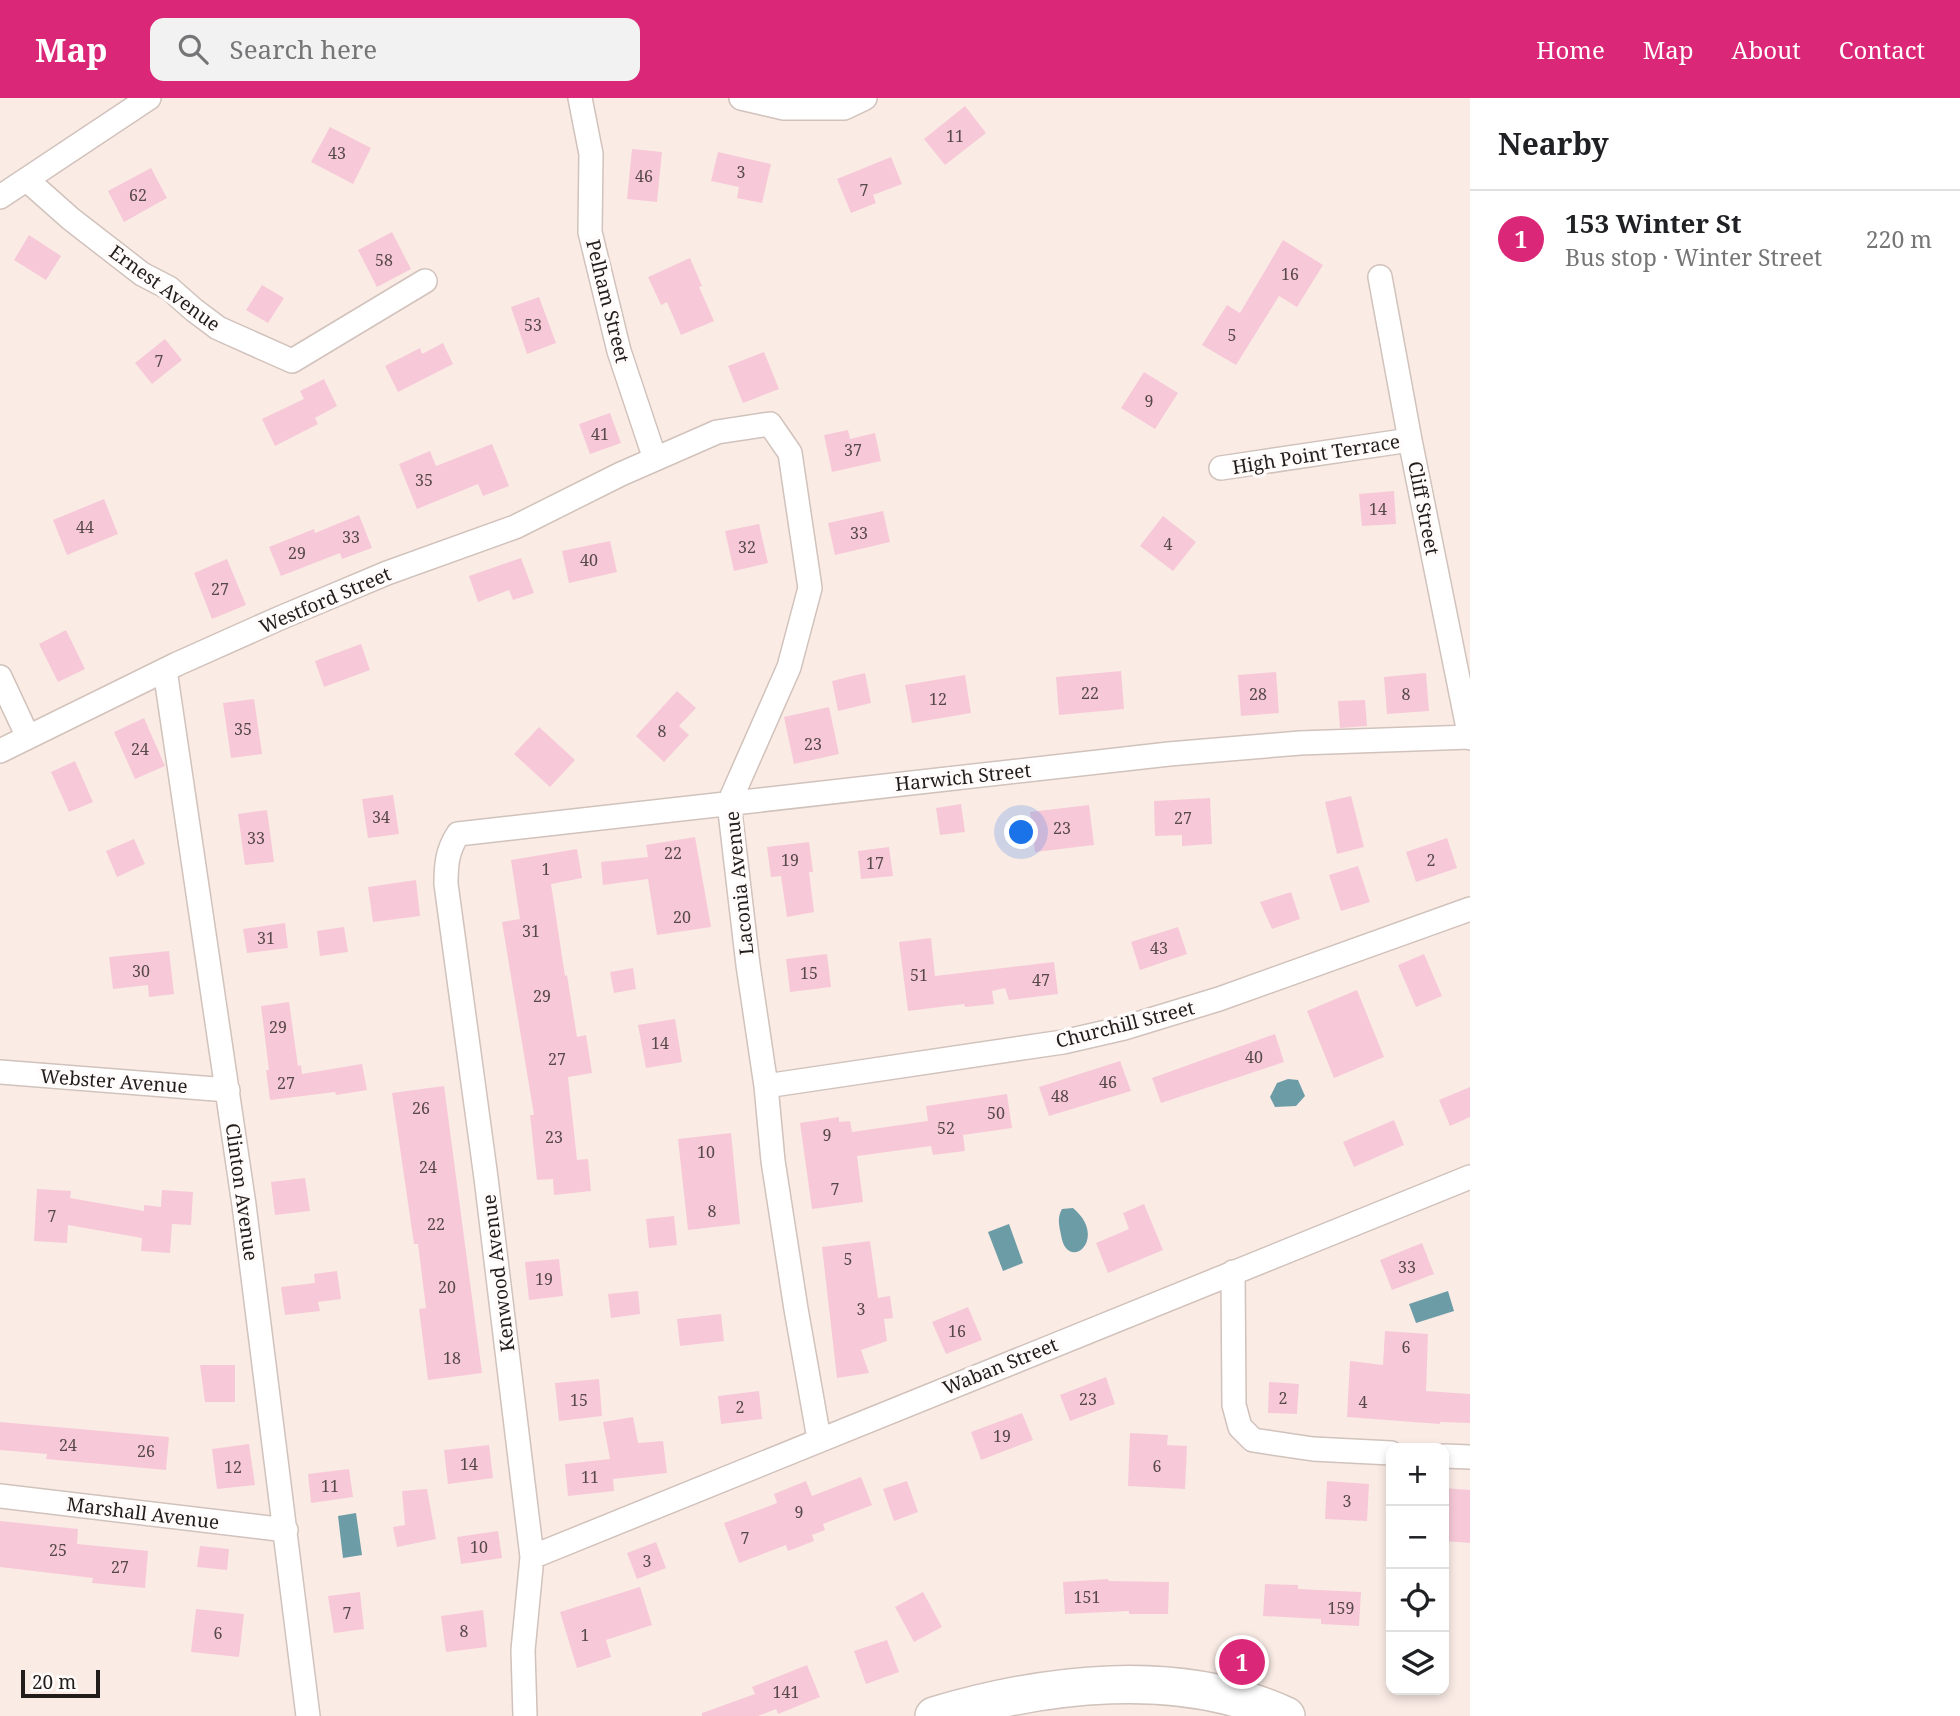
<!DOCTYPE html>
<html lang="en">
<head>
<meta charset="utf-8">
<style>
	:root { --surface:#fff; --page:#f2f2f2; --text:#202124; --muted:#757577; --line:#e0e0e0; --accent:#db2777 }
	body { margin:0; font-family:"Noto Serif",serif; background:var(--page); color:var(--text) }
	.controls { position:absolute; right:21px; bottom:21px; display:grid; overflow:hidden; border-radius:14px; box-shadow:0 4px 10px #0003 }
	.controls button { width:63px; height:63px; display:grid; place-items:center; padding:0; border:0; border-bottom:2px solid var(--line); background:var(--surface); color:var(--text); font:35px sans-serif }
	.scale { position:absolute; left:21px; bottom:18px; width:79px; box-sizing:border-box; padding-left:7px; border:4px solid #221d1a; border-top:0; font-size:19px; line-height:24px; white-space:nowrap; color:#221d1a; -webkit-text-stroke:5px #fefbfa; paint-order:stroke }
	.you { position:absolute; left:1022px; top:735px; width:24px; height:24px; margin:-18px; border:5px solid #fff; border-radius:50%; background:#1a73e8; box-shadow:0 0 0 10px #1a73e833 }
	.badge { display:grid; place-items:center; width:46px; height:46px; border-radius:50%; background:var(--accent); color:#fff; font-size:23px; font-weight:700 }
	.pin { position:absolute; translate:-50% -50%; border:4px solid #fff; box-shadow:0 2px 7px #0006 }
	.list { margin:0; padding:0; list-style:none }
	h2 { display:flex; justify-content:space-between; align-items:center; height:91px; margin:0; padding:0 28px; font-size:30px }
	h2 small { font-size:23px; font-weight:400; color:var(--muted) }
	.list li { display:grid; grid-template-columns:46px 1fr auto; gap:21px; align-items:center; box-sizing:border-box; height:98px; padding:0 28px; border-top:2px solid var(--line) }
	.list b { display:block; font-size:26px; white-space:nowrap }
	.list p { margin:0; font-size:23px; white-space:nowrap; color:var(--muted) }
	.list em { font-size:23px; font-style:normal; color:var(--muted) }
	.icon { flex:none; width:38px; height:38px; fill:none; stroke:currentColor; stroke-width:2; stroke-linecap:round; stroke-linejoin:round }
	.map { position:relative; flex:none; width:1470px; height:1618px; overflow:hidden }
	header { display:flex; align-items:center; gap:42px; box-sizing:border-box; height:98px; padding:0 35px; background:var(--accent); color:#fff }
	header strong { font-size:33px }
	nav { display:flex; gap:38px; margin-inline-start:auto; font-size:24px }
	.search { width:490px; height:63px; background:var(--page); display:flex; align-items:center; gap:18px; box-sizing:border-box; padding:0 24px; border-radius:14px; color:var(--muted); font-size:26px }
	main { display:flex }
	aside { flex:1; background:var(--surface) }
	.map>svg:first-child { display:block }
	.water { fill:#6c9da6 }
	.building { fill:#f7c9d8 }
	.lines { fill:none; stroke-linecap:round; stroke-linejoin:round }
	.street-casing { stroke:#d1c2bc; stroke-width:26 }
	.primary-casing { stroke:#d1c2bc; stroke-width:40 }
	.street { stroke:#fff; stroke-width:23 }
	.primary { stroke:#fff; stroke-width:37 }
	.labels { text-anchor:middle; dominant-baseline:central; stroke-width:7; stroke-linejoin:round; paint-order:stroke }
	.number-label { font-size:16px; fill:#57484a }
	.street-label { font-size:19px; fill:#221d1a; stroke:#fefbfa }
</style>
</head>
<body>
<header>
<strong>Map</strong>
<div class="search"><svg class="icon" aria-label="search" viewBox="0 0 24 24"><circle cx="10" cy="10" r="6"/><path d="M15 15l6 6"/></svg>Search here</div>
<nav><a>Home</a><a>Map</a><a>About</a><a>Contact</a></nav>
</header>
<main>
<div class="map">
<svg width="1470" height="1618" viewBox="0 0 1470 1618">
	<rect width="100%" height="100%" fill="#faebe5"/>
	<path class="water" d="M 1288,981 L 1298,982 L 1305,998 L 1296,1008 L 1275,1009 L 1270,999 L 1277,985 Z
		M 1073,1110 C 1110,1141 1067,1176 1061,1137 C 1059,1127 1057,1120 1062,1111 Z
		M 1009,1126 L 1023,1165 L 1003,1173 L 988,1134 Z
		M 1448,1193 L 1454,1213 L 1416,1225 L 1409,1206 Z
		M 356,1415 L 362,1457 L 343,1460 L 338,1418 Z"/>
	<path class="building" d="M 965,8 L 986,35 L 945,67 L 924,41 Z
		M 330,29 L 371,50 L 353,86 L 311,64 Z
		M 632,51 L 662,54 L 657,104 L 627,101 Z
		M 718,54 L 771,66 L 762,105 L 737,100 L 739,89 L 711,83 Z
		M 891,59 L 902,86 L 873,97 L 876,105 L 851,115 L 837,81 Z
		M 151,70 L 167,100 L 124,124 L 108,93 Z
		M 392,134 L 411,171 L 377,189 L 358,152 Z
		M 29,137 L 61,158 L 46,182 L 14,162 Z
		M 1283,142 L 1323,167 L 1297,209 L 1279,198 L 1236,267 L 1202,247 L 1227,207 L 1240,215 Z
		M 690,160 L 702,188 L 699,189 L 714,223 L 681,237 L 667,204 L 661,207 L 648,179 Z
		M 262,187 L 284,200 L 268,225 L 246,212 Z
		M 539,199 L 556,245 L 527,256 L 511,209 Z
		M 165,241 L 182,262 L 152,286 L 135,265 Z
		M 443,245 L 453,266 L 398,294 L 385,268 L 420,250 L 422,256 Z
		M 764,254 L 779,291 L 743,305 L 728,268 Z
		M 1144,274 L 1178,295 L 1155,331 L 1121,310 Z
		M 324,281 L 337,308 L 315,320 L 318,326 L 275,348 L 262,321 L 304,301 L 300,293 Z
		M 610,315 L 621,345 L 590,356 L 579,326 Z
		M 848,332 L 850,341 L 875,335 L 881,363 L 832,374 L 824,337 Z
		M 492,346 L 509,388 L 483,398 L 478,386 L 417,411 L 399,366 L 430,353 L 436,368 Z
		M 1394,393 L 1396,426 L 1362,428 L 1359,396 Z
		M 104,401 L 118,436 L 67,457 L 53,422 Z
		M 883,413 L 890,444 L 835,457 L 828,425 Z
		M 359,417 L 372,450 L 342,461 L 340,455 L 281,478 L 269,449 L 314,431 L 315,435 Z
		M 1163,418 L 1196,444 L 1173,473 L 1140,448 Z
		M 759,426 L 768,465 L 734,473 L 725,433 Z
		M 610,443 L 617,474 L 569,485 L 562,453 Z
		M 521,460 L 534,495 L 513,502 L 509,492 L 478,504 L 469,478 Z
		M 227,461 L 246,507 L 212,521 L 194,475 Z
		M 66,532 L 85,571 L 58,584 L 39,546 Z
		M 361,546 L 370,572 L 324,589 L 315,563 Z
		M 1121,573 L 1124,611 L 1059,617 L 1056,579 Z
		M 1276,574 L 1279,615 L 1241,618 L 1238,577 Z
		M 865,575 L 871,605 L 838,613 L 832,583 Z
		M 1426,575 L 1429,613 L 1387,616 L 1384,579 Z
		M 965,577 L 971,615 L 912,625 L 905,587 Z
		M 677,593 L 696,610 L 679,628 L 689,637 L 664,664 L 636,638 Z
		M 254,601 L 262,656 L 231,660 L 223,605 Z
		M 1365,602 L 1367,628 L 1340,630 L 1338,603 Z
		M 829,609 L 839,656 L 794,666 L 784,619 Z
		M 144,620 L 165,668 L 135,681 L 114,634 Z
		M 539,629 L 575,662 L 550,689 L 514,656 Z
		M 75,663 L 93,704 L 69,714 L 51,674 Z
		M 393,697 L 399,736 L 368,740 L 362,701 Z
		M 1351,698 L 1364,749 L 1337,756 L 1325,704 Z
		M 1210,700 L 1212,746 L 1182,748 L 1182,737 L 1155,738 L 1154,703 Z
		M 961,706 L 965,734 L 940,737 L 936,710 Z
		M 1089,707 L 1094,747 L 1035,754 L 1030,714 Z
		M 267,712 L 274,764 L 245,767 L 238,716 Z
		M 695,739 L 711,829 L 657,837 L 648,781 L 603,787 L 601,764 L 648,759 L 646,747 Z
		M 1447,740 L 1457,770 L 1416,784 L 1406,754 Z
		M 134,741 L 145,766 L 117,779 L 106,753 Z
		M 809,744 L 813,774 L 809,774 L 814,814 L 787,819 L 781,778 L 771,779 L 767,749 Z
		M 889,749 L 893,778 L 861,781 L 858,753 Z
		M 577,751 L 582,780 L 551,786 L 565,878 L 567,877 L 577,939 L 586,937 L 592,975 L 568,979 L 577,1062 L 588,1061 L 591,1093 L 554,1097 L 553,1081 L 537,1082 L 530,1017 L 534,1017 L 502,824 L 520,821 L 511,762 Z
		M 1358,768 L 1370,804 L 1341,813 L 1329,777 Z
		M 416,782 L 420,818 L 373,824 L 368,789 Z
		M 1291,794 L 1300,821 L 1272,831 L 1260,804 Z
		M 285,825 L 288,850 L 247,855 L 243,831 Z
		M 344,829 L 348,854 L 320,858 L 317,833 Z
		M 1178,829 L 1187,856 L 1140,872 L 1131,844 Z
		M 931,840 L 935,878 L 1054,864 L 1058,896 L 1009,902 L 1005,890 L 992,893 L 994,906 L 965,909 L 964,906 L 908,913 L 899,844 Z
		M 169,853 L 174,896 L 149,899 L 148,887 L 113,891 L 109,859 Z
		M 827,856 L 831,889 L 790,894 L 786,861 Z
		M 1424,856 L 1442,898 L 1416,909 L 1398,867 Z
		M 633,870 L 636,891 L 614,895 L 610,874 Z
		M 1357,892 L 1384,959 L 1334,980 L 1307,913 Z
		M 289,904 L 298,968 L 301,967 L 302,976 L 362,966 L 367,992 L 336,997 L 335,994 L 270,1002 L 266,972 L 269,972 L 261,908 Z
		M 675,921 L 682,964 L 646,970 L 638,927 Z
		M 1275,936 L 1284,964 L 1161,1005 L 1152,980 Z
		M 1120,963 L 1131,993 L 1049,1018 L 1039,989 Z
		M 444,988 L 482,1275 L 428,1282 L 419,1211 L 426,1210 L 418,1146 L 414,1146 L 392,995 Z
		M 1470,989 L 1470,1019 L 1450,1028 L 1439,1002 Z
		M 1007,996 L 1012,1030 L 963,1037 L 965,1053 L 933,1057 L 931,1048 L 857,1058 L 863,1104 L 812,1111 L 800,1025 L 839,1019 L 839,1024 L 850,1023 L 852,1034 L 928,1023 L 926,1008 Z
		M 1394,1022 L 1404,1047 L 1354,1069 L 1343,1044 Z
		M 731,1035 L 740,1126 L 688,1132 L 678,1041 Z
		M 305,1080 L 310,1113 L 275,1117 L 271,1084 Z
		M 37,1091 L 71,1093 L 70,1100 L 144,1113 L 144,1107 L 161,1109 L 162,1092 L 193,1094 L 191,1127 L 172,1126 L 170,1155 L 141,1153 L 142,1140 L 68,1127 L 67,1145 L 34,1143 Z
		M 1144,1106 L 1163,1152 L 1108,1175 L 1096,1145 L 1129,1131 L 1123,1115 Z
		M 674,1118 L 677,1147 L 649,1150 L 646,1121 Z
		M 870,1143 L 878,1200 L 890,1198 L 893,1220 L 884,1221 L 887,1243 L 861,1252 L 869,1275 L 837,1280 L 822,1149 Z
		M 1422,1145 L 1434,1176 L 1392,1192 L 1380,1162 Z
		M 559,1161 L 563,1198 L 529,1202 L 525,1164 Z
		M 337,1173 L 341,1201 L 318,1204 L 320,1213 L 285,1217 L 281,1189 L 315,1185 L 314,1176 Z
		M 638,1193 L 640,1216 L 611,1220 L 608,1196 Z
		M 968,1209 L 982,1242 L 946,1256 L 932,1224 Z
		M 721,1216 L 724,1243 L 680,1248 L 677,1221 Z
		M 1385,1233 L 1428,1236 L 1426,1293 L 1470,1296 L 1470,1325 L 1440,1324 L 1440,1326 L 1347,1319 L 1350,1263 L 1383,1267 Z
		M 200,1267 L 235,1267 L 235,1304 L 205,1304 Z
		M 1106,1279 L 1115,1306 L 1070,1323 L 1060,1297 Z
		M 599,1281 L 602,1318 L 559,1323 L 555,1285 Z
		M 1269,1284 L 1299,1286 L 1297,1316 L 1268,1315 Z
		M 759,1293 L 762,1321 L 721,1326 L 718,1298 Z
		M 1022,1315 L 1033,1342 L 981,1362 L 971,1334 Z
		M 633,1319 L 638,1345 L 663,1343 L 667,1375 L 613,1381 L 614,1393 L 568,1398 L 565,1366 L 610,1361 L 603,1324 Z
		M 0,1324 L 169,1339 L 166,1372 L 46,1361 L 47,1356 L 0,1352 Z
		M 1130,1335 L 1168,1337 L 1167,1347 L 1187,1348 L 1185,1391 L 1128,1388 Z
		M 249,1346 L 255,1387 L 217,1391 L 212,1351 Z
		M 489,1347 L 493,1380 L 448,1386 L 444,1352 Z
		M 349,1371 L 353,1399 L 311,1405 L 308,1376 Z
		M 861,1379 L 872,1407 L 823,1426 L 825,1432 L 812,1437 L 814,1443 L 788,1453 L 786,1447 L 739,1465 L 724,1425 L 777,1405 L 774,1396 L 806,1383 L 812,1398 Z
		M 907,1383 L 918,1414 L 894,1423 L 883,1391 Z
		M 1327,1383 L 1369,1386 L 1367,1423 L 1325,1421 Z
		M 1444,1390 L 1470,1392 L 1470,1445 L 1444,1443 Z
		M 427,1391 L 436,1441 L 397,1449 L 393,1429 L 405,1427 L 402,1393 Z
		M 0,1423 L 78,1431 L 77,1446 L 148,1453 L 145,1490 L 92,1485 L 93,1480 L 0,1469 Z
		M 498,1433 L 502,1460 L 461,1466 L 457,1439 Z
		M 656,1444 L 666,1470 L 637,1481 L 627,1455 Z
		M 200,1448 L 229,1451 L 227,1472 L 197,1469 Z
		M 1108,1481 L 1109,1483 L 1169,1484 L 1168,1516 L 1129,1516 L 1129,1513 L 1065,1516 L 1063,1484 Z
		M 1265,1486 L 1298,1487 L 1298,1491 L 1361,1494 L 1359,1528 L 1321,1526 L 1321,1521 L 1263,1518 Z
		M 640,1489 L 652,1527 L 606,1542 L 611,1559 L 577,1570 L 560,1514 Z
		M 360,1494 L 364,1531 L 334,1535 L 328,1498 Z
		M 923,1494 L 942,1529 L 914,1544 L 895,1509 Z
		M 196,1511 L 244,1516 L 239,1559 L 191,1554 Z
		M 483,1512 L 487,1549 L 446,1554 L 441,1518 Z
		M 887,1542 L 899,1574 L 866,1586 L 854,1553 Z
		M 807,1567 L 820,1599 L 778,1616 L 776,1611 L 758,1618 L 702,1618 L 702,1615 L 755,1596 L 752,1589 Z"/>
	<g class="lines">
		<g class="street-casing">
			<path id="street" d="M 580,0 L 591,56 L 590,134 L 619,253 L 655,361
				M 741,0 L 784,10 L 844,10 L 865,0
				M 27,82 L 71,121 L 142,176 L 169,190 L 194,212 L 218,230 L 292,263 L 425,183
				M 0,99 L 149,0
				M 1380,179 L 1410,342 L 1470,640
				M 1221,370 L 1410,342
				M 165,572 L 244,1107 L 308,1618
				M 0,579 L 28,639
				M 0,653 L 177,566 L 280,520 L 387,475 L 515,429 L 621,376 L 717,334 L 770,326 L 790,355 L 810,490 L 789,569 L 729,705 L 748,867 L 766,988 L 773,1063 L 796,1211 L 819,1341
				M 0,974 L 228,992
				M 766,988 L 1063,944 L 1124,930 L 1219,901 L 1470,811
				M 1233,1174 L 1234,1307 L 1240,1329 L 1253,1342 L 1313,1351 L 1391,1355
				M 1444,1358 L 1470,1359
				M 0,1398 L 286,1432
				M 532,1459 L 1470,1079
				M 525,1618 L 523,1552 L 532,1459 L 486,1080 L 446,786 C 446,767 447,753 458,736 L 1169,656 L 1300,645 L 1470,639"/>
		</g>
		<g class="primary-casing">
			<path id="primary" d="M 934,1618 C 1044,1585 1178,1568 1286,1618"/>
		</g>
		<use href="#street" class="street"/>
		<use href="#primary" class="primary"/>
	</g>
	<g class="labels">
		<g class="number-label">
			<text x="955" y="38">11</text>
			<text x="337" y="55">43</text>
			<text x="741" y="74">3</text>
			<text x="644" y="78">46</text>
			<text x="864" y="92">7</text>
			<text x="138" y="97">62</text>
			<text x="384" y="162">58</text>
			<text x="1290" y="176">16</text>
			<text x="533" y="227">53</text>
			<text x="1232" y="237">5</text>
			<text x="159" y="263">7</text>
			<text x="1149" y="303">9</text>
			<text x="600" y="336">41</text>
			<text x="853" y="352">37</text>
			<text x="424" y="382">35</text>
			<text x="1378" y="411">14</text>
			<text x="85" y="429">44</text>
			<text x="859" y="435">33</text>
			<text x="351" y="439">33</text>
			<text x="1168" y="446">4</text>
			<text x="747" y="449">32</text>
			<text x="297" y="455">29</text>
			<text x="589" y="462">40</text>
			<text x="220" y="491">27</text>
			<text x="1090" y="595">22</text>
			<text x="1258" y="596">28</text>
			<text x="1406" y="596">8</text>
			<text x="938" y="601">12</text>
			<text x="243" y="631">35</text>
			<text x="662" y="633">8</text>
			<text x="813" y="646">23</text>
			<text x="140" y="651">24</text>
			<text x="381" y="719">34</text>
			<text x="1183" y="720">27</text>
			<text x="1062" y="730">23</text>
			<text x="256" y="740">33</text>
			<text x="673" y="755">22</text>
			<text x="790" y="762">19</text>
			<text x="1431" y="762">2</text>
			<text x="875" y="765">17</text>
			<text x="546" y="771">1</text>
			<text x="682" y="819">20</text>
			<text x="531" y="833">31</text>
			<text x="266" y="840">31</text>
			<text x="1159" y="850">43</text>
			<text x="141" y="873">30</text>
			<text x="809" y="875">15</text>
			<text x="919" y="877">51</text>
			<text x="1041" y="882">47</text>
			<text x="542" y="898">29</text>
			<text x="278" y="929">29</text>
			<text x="660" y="945">14</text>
			<text x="1254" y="959">40</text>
			<text x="557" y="961">27</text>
			<text x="1108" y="984">46</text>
			<text x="286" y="985">27</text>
			<text x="1060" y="998">48</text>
			<text x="421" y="1010">26</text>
			<text x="996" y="1015">50</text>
			<text x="946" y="1030">52</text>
			<text x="827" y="1037">9</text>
			<text x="554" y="1039">23</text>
			<text x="706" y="1054">10</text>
			<text x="428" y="1069">24</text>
			<text x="835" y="1091">7</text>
			<text x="712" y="1113">8</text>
			<text x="52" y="1118">7</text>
			<text x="436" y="1126">22</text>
			<text x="848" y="1161">5</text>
			<text x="1407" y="1169">33</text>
			<text x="544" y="1181">19</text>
			<text x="447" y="1189">20</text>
			<text x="861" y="1211">3</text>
			<text x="957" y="1233">16</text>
			<text x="1406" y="1249">6</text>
			<text x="452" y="1260">18</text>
			<text x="1283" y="1300">2</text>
			<text x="1088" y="1301">23</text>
			<text x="579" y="1302">15</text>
			<text x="1363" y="1304">4</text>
			<text x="740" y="1309">2</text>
			<text x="1002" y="1338">19</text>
			<text x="68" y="1347">24</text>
			<text x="146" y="1353">26</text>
			<text x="469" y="1366">14</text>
			<text x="1157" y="1368">6</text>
			<text x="233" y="1369">12</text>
			<text x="590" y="1379">11</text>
			<text x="330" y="1388">11</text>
			<text x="1347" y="1403">3</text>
			<text x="799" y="1414">9</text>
			<text x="745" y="1440">7</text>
			<text x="479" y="1449">10</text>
			<text x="58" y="1452">25</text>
			<text x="647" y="1463">3</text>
			<text x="120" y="1469">27</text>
			<text x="1087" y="1499">151</text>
			<text x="1341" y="1510">159</text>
			<text x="347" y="1515">7</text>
			<text x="464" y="1533">8</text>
			<text x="218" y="1535">6</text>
			<text x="585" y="1537">1</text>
			<text x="786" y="1594">141</text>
		</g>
		<g class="street-label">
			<text transform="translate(165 190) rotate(36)">Ernest Avenue</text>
			<text transform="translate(608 203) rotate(76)">Pelham Street</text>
			<text transform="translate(1316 356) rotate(-9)">High Point Terrace</text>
			<text transform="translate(1424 410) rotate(79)">Cliff Street</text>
			<text transform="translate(325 502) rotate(-23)">Westford Street</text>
			<text transform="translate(963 679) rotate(-6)">Harwich Street</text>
			<text transform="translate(739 785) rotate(-96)">Laconia Avenue</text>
			<text transform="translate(1125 926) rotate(-14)">Churchill Street</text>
			<text transform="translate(114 983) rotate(4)">Webster Avenue</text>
			<text transform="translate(242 1094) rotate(82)">Clinton Avenue</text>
			<text transform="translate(498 1175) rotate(-97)">Kenwood Avenue</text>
			<text transform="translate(1000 1268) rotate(-22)">Waban Street</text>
			<text transform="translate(143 1415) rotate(7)">Marshall Avenue</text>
		</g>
	</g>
</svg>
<div class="controls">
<button>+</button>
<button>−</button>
<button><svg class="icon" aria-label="locate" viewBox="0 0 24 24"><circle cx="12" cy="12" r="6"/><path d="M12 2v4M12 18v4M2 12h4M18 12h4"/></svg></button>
<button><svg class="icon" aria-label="layers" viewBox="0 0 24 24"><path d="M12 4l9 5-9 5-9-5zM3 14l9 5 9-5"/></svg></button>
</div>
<div class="scale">20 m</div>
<div class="you"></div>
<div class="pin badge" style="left:1242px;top:1564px">1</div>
</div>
<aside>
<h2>Nearby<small></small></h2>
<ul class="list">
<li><span class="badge">1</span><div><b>153 Winter St</b><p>Bus stop · Winter Street</p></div><em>220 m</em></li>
</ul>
</aside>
</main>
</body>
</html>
